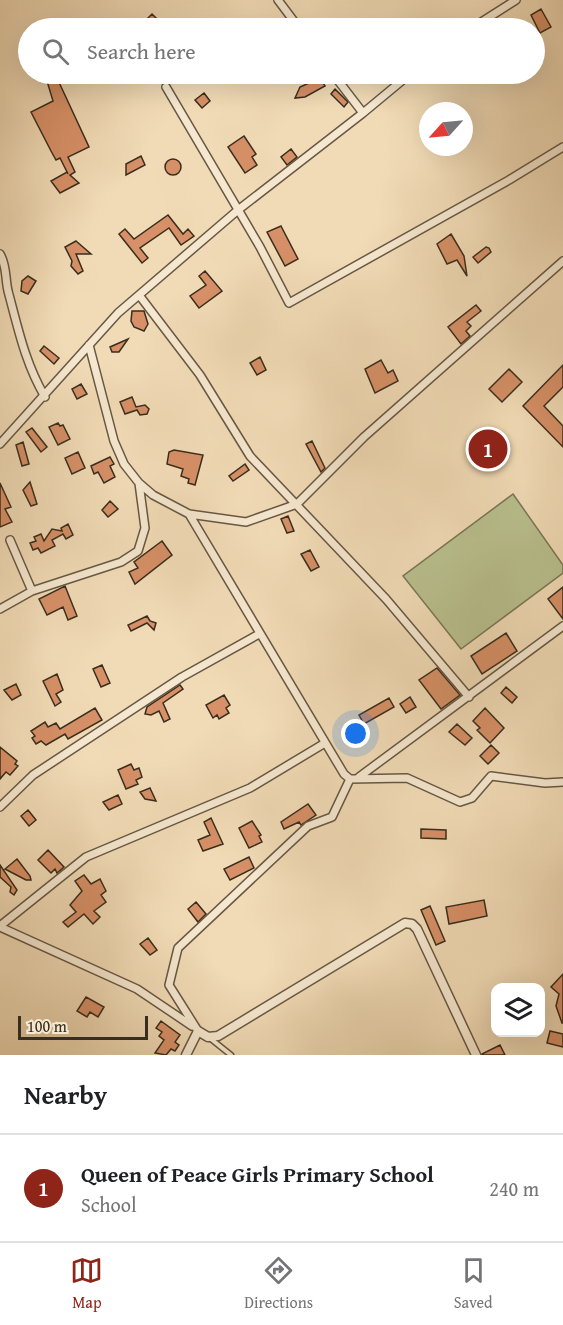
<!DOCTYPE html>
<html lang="en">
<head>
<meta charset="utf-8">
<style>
	:root { --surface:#fff; --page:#f2f2f2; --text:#202124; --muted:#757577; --line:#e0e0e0; --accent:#8f2418 }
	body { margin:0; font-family:"Gentium Book Plus",serif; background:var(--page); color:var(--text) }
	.controls { position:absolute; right:18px; bottom:18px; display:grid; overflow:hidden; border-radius:12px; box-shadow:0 6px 24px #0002 }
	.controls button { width:54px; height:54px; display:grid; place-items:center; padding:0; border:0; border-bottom:2px solid var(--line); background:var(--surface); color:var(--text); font:30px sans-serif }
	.compass { position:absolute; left:419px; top:102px; width:54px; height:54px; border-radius:50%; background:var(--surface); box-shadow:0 6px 24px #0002; rotate:243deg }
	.scale { position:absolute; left:18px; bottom:15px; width:130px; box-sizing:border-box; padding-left:6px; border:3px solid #392d1d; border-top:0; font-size:16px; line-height:21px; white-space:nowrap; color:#392d1d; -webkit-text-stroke:4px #f6e8d0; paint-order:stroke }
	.you { position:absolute; left:356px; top:734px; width:21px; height:21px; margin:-15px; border:4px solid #fff; border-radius:50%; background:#1a73e8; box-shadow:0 0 0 9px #1a73e833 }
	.badge { display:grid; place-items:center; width:39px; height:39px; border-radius:50%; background:var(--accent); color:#fff; font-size:20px; font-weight:700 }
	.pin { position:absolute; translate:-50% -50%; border:3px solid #fff; box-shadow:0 2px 6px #0006 }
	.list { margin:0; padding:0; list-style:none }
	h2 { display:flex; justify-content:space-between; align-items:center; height:78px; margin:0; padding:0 24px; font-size:26px }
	h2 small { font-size:20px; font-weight:400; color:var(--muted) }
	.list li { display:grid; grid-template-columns:39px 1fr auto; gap:18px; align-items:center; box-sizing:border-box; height:108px; padding:0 24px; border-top:2px solid var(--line) }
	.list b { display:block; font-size:22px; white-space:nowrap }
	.list p { margin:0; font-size:20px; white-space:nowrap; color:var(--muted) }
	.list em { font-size:20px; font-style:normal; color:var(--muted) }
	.icon { flex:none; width:33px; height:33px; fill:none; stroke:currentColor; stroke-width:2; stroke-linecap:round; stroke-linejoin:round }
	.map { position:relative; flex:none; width:563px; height:1055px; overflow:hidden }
	.search { position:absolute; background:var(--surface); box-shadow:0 6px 24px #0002; left:18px; right:18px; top:18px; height:66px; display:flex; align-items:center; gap:15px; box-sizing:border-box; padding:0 21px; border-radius:33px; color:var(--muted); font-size:22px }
	.sheet { height:186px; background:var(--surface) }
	nav { display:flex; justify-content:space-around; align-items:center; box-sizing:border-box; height:84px; border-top:2px solid var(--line); background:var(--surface); font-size:16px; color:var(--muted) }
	nav a { display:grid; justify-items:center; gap:3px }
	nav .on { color:var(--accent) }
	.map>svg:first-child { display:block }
	.green { fill:#b9c08e; stroke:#797656; stroke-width:1.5 }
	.building { fill:#d79067; stroke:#392d1d; stroke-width:1.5 }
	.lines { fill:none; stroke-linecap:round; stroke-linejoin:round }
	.service-casing { stroke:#675843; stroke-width:7 }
	.minor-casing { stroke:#675843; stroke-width:10 }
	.tertiary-casing { stroke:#675843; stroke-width:11 }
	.service { stroke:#f6e8d0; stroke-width:4 }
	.minor { stroke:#f6e8d0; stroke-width:7 }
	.tertiary { stroke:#f6e8d0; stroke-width:8 }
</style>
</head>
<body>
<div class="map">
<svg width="563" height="1055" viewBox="0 0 563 1055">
	<rect width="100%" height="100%" fill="#f1dbb6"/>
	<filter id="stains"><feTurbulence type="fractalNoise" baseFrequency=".00333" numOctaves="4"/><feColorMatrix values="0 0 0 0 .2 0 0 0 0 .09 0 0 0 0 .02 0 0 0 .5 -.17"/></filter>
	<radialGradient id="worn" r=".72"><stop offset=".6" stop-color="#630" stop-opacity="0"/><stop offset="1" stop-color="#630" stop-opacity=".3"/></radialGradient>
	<path class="green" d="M 513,494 L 563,565 L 563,573 L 461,649 L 403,576 Z"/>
	<path class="building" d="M 541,9 L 551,27 L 540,33 L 531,15 Z
		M 152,14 L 166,28 L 138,28 Z
		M 57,78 L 89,147 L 68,157 L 75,172 L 70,175 L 79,183 L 60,193 L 51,181 L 67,172 L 68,174 L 60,158 L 56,160 L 51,151 L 31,112 L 53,101 L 47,81 Z
		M 320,78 L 325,86 L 305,97 L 295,98 L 300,87 Z
		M 335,89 L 348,102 L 344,107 L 331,94 Z
		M 204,93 L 210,101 L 202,108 L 195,100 Z
		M 244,136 L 256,154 L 252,157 L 257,165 L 245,173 L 228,147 Z
		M 291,149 L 297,157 L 287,165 L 281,157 Z
		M 141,156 L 145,165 L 126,175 L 126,164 Z
		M165 167a8 8 0 1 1 16 0a8 8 0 1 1-16 0Z
		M 168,215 L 183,234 L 188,229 L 194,236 L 181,245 L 169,228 L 140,248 L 148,258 L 142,263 L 119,234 L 125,229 L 134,239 Z
		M 281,226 L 298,259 L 285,266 L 267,232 Z
		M 451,234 L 464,256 L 467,276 L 457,260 L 447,264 L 437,244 Z
		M 76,241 L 91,254 L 76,254 L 83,271 L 78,274 L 71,266 L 72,261 L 65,247 Z
		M 486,247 L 489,248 L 491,252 L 478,263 L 473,257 Z
		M 205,271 L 222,291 L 199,308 L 190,296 L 206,285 L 199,276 Z
		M 28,276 L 36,281 L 28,294 L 21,291 L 22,281 Z
		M 476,305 L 481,311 L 467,322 L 471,326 L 466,331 L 470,336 L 461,344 L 448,327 Z
		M 132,311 L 144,311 L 148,324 L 144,331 L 134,327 L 131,321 Z
		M 128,339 L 119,352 L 112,352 L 110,347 Z
		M 44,346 L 59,358 L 54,364 L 40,351 Z
		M 260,357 L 266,370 L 257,375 L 250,363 Z
		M 381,360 L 388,373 L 393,370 L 398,381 L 375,393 L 365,369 Z
		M 563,365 L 563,387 L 544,406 L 563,426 L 563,447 L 523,406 Z
		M 509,369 L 522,382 L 502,402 L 489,389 Z
		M 81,384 L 87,394 L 77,399 L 72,389 Z
		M 132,397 L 136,407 L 145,405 L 149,409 L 147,414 L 140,415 L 137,410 L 125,414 L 120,402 Z
		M 58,423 L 60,426 L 63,425 L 70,439 L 58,445 L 49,427 Z
		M 32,428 L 47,447 L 41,452 L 26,432 Z
		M 312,441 L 325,468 L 321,472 L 306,444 Z
		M 23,442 L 29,464 L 22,466 L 16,445 Z
		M 174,450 L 203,455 L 195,485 L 188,483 L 189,479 L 181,476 L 183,469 L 167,464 L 169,452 Z
		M 78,452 L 85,468 L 72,474 L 65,458 Z
		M 110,457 L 114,464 L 110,466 L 115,477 L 104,483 L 98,472 L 94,474 L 91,466 Z
		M 245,464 L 249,470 L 233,481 L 229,476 Z
		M 30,482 L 37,504 L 31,506 L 23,490 Z
		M 0,483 L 11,507 L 5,509 L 12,522 L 0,527 Z
		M 110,501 L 118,509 L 108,517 L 102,510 Z
		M 288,516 L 294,531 L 287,533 L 281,519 Z
		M 68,524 L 73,535 L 66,539 L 63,534 L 52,540 L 55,546 L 41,553 L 38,548 L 33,550 L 30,543 L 36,541 L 34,537 L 41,534 L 44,541 L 52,529 L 62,531 L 61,528 Z
		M 162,541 L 172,555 L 135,584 L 129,572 L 138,568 L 134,562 Z
		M 310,550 L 319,567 L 311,571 L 301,554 Z
		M 65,586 L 77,616 L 68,620 L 63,607 L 47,615 L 39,599 Z
		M 563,587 L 563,619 L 548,599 Z
		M 147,616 L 150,621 L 156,623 L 154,630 L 147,623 L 131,631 L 128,625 Z
		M 506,633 L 517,651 L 482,674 L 471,656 Z
		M 102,665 L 110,683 L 101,687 L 93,669 Z
		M 437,668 L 460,695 L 441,709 L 419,680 Z
		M 57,674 L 63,690 L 56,694 L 61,702 L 55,706 L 43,681 Z
		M 16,684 L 21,695 L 12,700 L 4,690 Z
		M 180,685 L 183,689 L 163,703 L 170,719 L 164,722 L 159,711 L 151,715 L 145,714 L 147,707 Z
		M 506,687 L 517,697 L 512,703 L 501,693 Z
		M 224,695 L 230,705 L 226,708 L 229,713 L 219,719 L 217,715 L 213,718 L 206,705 Z
		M 410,697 L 416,707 L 406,713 L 400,704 Z
		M 389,698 L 394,707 L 364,724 L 359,715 Z
		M 95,708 L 102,720 L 68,739 L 65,734 L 46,745 L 41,741 L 36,744 L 32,738 L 35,736 L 31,731 L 45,722 L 48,727 L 56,723 L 60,729 Z
		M 485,708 L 504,728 L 490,743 L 477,730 L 480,728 L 473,721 Z
		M 457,724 L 472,738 L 465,745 L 449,732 Z
		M 491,745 L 499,753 L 488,764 L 480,756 Z
		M 0,747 L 17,761 L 15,764 L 18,766 L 10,775 L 6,772 L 0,779 Z
		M 131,764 L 134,770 L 139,768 L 142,777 L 136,780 L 138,784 L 126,789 L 118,770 Z
		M 150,788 L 156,801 L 145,799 L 140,792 Z
		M 118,795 L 122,804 L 109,810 L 103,802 Z
		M 308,804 L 316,815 L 301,825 L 299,822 L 284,829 L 281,822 Z
		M 28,810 L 36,820 L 29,826 L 21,816 Z
		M 211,818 L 223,844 L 203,851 L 198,840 L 210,835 L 204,822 Z
		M 252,821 L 261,835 L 259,836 L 262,842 L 249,848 L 239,828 Z
		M 421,829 L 446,830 L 446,839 L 421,838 Z
		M 48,850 L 64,867 L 57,873 L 55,869 L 51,873 L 38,860 Z
		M 249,857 L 254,868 L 230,880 L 224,869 Z
		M 17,859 L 30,876 L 31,880 L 26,880 L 5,869 Z
		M 0,865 L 17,890 L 14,895 L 10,892 L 11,887 L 0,877 Z
		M 84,875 L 91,884 L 100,879 L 106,891 L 101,895 L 106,902 L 94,911 L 100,917 L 93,924 L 84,914 L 68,927 L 63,922 L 76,912 L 70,905 L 82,891 L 75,881 Z
		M 484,900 L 487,916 L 449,924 L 446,907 Z
		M 196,902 L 206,914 L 198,922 L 188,909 Z
		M 430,906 L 445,941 L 436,945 L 421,910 Z
		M 148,938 L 157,950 L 150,955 L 140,944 Z
		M 563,974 L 563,1023 L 562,1023 L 556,1006 L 559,994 L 551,987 Z
		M 86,997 L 104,1007 L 98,1017 L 90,1012 L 87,1017 L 77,1011 Z
		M 161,1021 L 180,1035 L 175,1042 L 179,1045 L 175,1051 L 171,1049 L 166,1055 L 155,1053 L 164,1040 L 159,1036 L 162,1032 L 156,1028 Z
		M 550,1031 L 563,1034 L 563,1047 L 547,1043 Z
		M 500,1045 L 505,1055 L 482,1055 L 482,1054 Z"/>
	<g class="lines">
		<g class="service-casing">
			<path id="service" d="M 211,1039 L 231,1055"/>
		</g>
		<g class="minor-casing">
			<path id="minor" d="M 278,0 L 299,28
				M 472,28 L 516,0
				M 333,74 L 363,113
				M 166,87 L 260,247 L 289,303 L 509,180 L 563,147
				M 0,254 C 7,266 5,278 8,291 C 18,328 25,363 45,397
				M 139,295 L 200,375 L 250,456 L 386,599 L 469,697
				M 89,345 L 114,441 L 124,464 L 139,483 L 153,495 L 189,514 L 246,522 L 297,504 L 364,437 L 563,261
				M 0,444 L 118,313 L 238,210 L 363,113 L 410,74
				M 189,514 L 344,774 L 350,779 L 407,778 L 460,802 L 472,798 L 491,776 L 545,783 L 563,782
				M 10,540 L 32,591 L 121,562 L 138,551 L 145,528 L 139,483
				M 0,609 L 32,591
				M 359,777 L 563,626
				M 0,807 L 33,775 L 182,677 L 259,634
				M 0,926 L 86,857 L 250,788 L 325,743
				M 0,927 L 137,989 L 192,1026
				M 198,1031 L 169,985 L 178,948 L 308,826 L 332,817 L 350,779"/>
		</g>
		<g class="tertiary-casing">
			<path id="tertiary" d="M 186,1055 L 198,1031 L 208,1037 L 218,1036 L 405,923 L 412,924 L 417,929 L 476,1055"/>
		</g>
		<use href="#service" class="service"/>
		<use href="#minor" class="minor"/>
		<use href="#tertiary" class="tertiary"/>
	</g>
	<rect width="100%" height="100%" filter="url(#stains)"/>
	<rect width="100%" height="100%" fill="url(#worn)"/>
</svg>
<div class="controls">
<button><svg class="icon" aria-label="layers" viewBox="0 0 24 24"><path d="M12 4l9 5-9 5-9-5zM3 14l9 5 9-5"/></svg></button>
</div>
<svg class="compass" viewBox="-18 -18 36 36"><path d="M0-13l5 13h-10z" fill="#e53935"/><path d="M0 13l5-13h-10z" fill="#757577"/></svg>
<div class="scale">100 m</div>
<div class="you"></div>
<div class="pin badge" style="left:488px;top:449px">1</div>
<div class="search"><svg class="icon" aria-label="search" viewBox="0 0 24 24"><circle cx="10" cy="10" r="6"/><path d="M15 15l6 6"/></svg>Search here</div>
</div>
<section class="sheet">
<h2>Nearby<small></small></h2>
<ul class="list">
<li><span class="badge">1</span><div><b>Queen of Peace Girls Primary School</b><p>School</p></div><em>240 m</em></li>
</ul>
</section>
<nav>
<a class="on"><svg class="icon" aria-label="map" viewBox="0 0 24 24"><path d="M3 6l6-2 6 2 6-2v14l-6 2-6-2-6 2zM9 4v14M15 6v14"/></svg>Map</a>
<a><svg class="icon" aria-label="directions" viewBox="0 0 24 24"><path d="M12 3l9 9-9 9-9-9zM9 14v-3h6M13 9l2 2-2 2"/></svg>Directions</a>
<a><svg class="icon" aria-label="saved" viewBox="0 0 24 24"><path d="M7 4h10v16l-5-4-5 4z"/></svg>Saved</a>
</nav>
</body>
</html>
